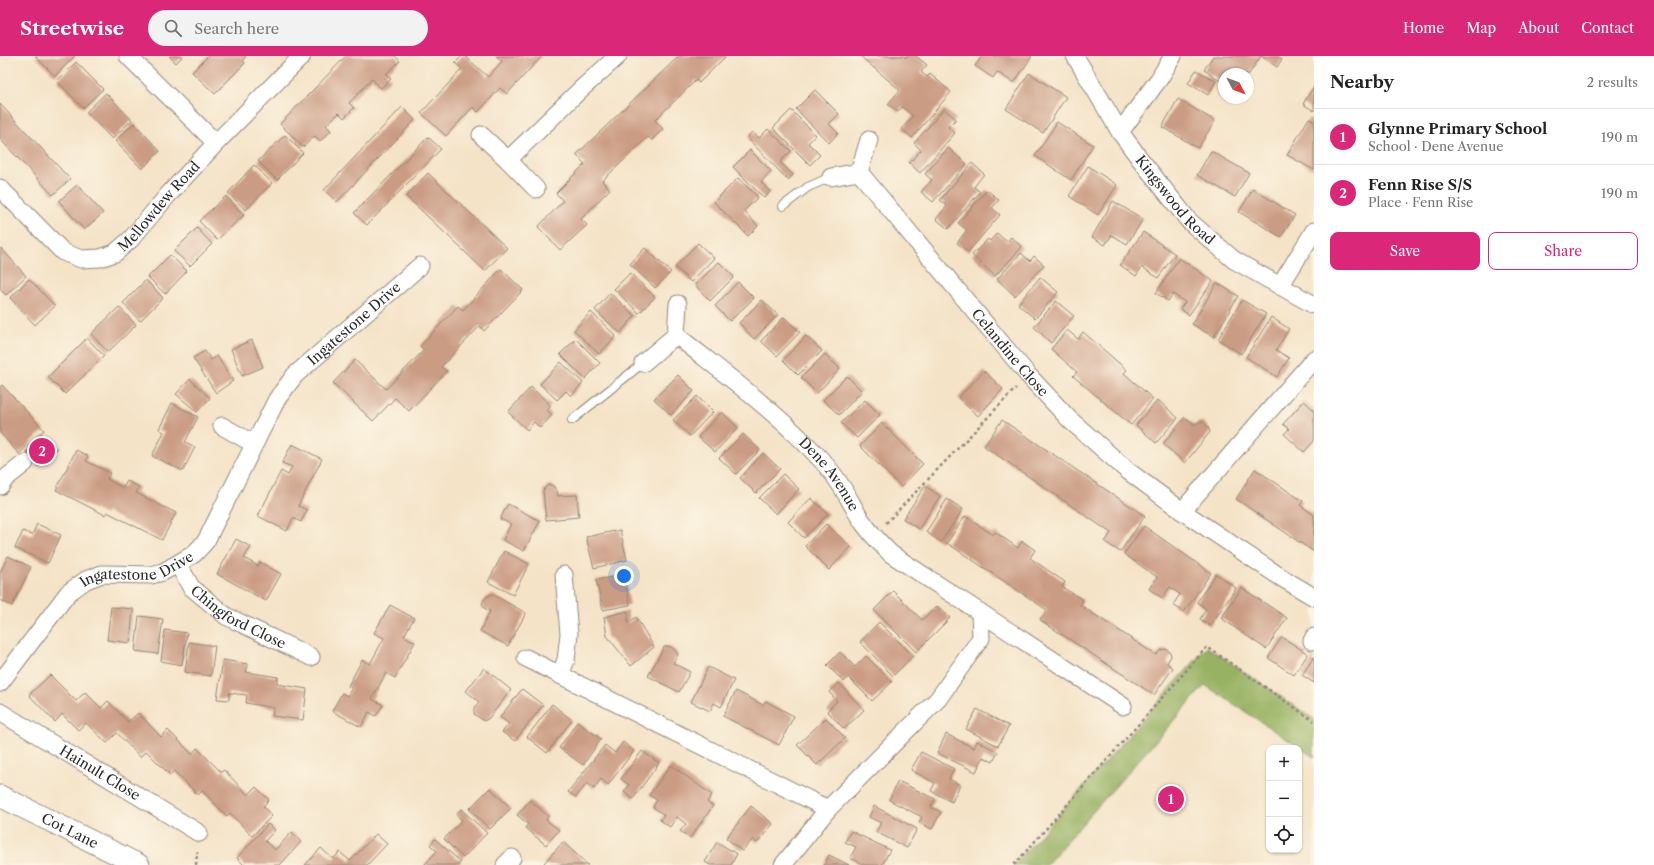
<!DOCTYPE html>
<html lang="en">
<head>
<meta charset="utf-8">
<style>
	:root { --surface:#fff; --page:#f2f2f2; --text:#222; --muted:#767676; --line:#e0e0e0; --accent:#db2777 }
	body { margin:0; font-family:"Libre Caslon Text",serif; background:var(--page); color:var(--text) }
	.controls { position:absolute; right:12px; bottom:12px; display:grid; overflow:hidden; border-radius:8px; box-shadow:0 1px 3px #0004 }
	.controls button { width:36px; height:36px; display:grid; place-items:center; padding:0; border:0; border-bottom:1px solid var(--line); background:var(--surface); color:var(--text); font:20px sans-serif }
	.compass { position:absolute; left:1218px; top:12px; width:36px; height:36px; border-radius:50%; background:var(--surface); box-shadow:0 1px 3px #0004; rotate:131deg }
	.you { position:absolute; left:624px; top:520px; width:14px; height:14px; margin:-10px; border:3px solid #fff; border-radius:50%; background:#1a73e8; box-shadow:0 0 0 6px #1a73e833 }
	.badge { display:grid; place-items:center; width:26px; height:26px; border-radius:50%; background:var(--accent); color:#fff; font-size:13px; font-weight:700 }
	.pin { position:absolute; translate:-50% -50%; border:2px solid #fff; box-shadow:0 1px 4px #0006 }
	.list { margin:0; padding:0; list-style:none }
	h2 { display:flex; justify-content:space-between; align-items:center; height:52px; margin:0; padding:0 16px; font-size:17px }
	h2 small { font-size:13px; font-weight:400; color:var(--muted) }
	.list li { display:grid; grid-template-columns:26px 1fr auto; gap:12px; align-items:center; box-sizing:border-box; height:56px; padding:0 16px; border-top:1px solid var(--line) }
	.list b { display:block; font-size:15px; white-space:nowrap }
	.list p { margin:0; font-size:13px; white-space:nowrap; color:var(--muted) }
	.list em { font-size:13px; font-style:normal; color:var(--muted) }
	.actions { display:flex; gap:8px; padding:12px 16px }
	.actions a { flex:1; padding:9px 0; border:1px solid var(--accent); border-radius:8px; text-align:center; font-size:14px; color:var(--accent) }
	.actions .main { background:var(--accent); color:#fff }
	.icon { flex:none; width:22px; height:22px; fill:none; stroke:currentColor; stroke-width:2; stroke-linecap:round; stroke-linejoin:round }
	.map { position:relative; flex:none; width:1314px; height:809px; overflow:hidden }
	header { display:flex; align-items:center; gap:24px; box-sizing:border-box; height:56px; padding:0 20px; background:var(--accent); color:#fff }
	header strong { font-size:19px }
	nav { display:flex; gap:22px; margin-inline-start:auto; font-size:14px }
	.search { width:280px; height:36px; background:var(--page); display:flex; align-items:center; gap:10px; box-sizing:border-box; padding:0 14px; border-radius:22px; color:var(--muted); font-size:15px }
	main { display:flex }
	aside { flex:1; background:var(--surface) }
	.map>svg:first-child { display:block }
	.forest { fill:#98b263; stroke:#626e47 }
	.building { fill:#cb9c84 }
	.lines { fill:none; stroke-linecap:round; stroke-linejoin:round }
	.service-casing { stroke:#908779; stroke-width:10 }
	.minor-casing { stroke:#908779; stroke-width:19 }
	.tertiary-casing { stroke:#908779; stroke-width:23 }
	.path { stroke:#908779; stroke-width:2.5; stroke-dasharray:3 3; stroke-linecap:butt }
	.service { stroke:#fff; stroke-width:8 }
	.minor { stroke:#fff; stroke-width:17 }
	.tertiary { stroke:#fff; stroke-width:21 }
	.labels { text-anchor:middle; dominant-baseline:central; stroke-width:3.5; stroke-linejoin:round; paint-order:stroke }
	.street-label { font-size:14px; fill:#2b2b2b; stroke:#fcf5e5 }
</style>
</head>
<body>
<header>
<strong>Streetwise</strong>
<div class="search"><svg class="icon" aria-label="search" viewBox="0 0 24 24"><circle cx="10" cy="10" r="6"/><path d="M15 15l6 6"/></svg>Search here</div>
<nav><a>Home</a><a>Map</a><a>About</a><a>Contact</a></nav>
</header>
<main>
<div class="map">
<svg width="1314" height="809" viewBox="0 0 1314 809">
	<rect width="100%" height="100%" fill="#fcf5e5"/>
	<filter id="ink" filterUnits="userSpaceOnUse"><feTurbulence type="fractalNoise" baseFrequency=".025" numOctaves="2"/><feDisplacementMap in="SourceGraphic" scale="8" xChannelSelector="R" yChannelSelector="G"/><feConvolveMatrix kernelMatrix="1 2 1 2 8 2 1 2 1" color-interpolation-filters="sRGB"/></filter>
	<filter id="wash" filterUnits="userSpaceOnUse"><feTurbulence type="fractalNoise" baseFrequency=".012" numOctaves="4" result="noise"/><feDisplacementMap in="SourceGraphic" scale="16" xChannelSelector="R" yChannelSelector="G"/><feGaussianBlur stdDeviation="0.9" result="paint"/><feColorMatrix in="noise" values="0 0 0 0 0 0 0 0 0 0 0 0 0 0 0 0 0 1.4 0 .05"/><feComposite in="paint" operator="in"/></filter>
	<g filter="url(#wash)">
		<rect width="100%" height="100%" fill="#f4e3c7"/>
		<path class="forest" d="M 1207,591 L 1314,663 L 1314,701 L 1205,629 L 1046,809 L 1014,809 Z"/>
		<g id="blocks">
			<path class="building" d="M 35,0 L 75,0 L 55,20 Z
				M 169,0 L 183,0 L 176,7 Z
				M 208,0 L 246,0 L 243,4 L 245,7 L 215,38 L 192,16 Z
				M 346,0 L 395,0 L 400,5 L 386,18 L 391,23 L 381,32 L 372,23 L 349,47 L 354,52 L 344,62 L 339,57 L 326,69 L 331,75 L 320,85 L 315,80 L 303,91 L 280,68 Z
				M 462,0 L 465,0 L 488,21 L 502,5 L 496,0 L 542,0 L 507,38 L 500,32 L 478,56 L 473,51 L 446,80 L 421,57 L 462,13 L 455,7 Z
				M 679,0 L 726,0 L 699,27 L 696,24 L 655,64 L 663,73 L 652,84 L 648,81 L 602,125 L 610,133 L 581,163 L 587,169 L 560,194 L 538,171 L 563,145 L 556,137 L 585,108 L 576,99 Z
				M 860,0 L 903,0 L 905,2 L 906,0 L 916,0 L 927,9 L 921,16 L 927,21 L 930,18 L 951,36 L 912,82 L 902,73 L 913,60 L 902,51 L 898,56 L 888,48 L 900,34 Z
				M 982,0 L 1032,0 L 1014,27 L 997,16 L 993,22 L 975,10 Z
				M 1213,0 L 1277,0 L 1282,3 L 1277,11 L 1261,0 L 1249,18 L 1224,18 L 1224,27 L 1204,14 Z
				M 76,6 L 103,33 L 83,52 L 57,25 Z
				M 1196,14 L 1216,25 L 1208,39 L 1188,27 Z
				M 1029,17 L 1066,41 L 1043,77 L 1006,53 Z
				M 1314,30 L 1314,55 L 1303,48 Z
				M 815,34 L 839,58 L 829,68 L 838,77 L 829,87 L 796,53 Z
				M 106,37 L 132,64 L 112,83 L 86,56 Z
				M 1178,43 L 1215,65 L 1198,92 L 1162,71 Z
				M 0,48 L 70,123 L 53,139 L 0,83 Z
				M 402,51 L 415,64 L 337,146 L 324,134 Z
				M 944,53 L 956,63 L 948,71 L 955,77 L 920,117 L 909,107 L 921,94 L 914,87 Z
				M 791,54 L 816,79 L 808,87 L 820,99 L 810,109 L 773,72 Z
				M 1309,62 L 1314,65 L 1314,114 L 1287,99 Z
				M 1057,66 L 1093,89 L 1071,124 L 1035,100 Z
				M 134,67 L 160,95 L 142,113 L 115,85 Z
				M 768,73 L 791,95 L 780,106 L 793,119 L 788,124 L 749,84 L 748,80 L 752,76 L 759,82 Z
				M 285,79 L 303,97 L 277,124 L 258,105 Z
				M 428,81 L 441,93 L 367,169 L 354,157 Z
				M 948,92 L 967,108 L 933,146 L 921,136 L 932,124 L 925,118 Z
				M 750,94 L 771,115 L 761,126 L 770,136 L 764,142 L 733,111 Z
				M 1211,95 L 1249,117 L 1235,141 L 1197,119 Z
				M 972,107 L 984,118 L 974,131 L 980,136 L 948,173 L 936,163 L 947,150 L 940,144 Z
				M 254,109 L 272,127 L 246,154 L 228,137 Z
				M 1088,110 L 1117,129 L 1098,159 L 1069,140 Z
				M 428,117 L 507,192 L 485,215 L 406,140 Z
				M 738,122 L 758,141 L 744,155 L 758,170 L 748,180 L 714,146 Z
				M 77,129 L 103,157 L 84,174 L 59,145 Z
				M 1253,133 L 1295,159 L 1281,181 L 1239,156 Z
				M 987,134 L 999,144 L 992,152 L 1000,159 L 968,196 L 957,187 L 967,174 L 958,167 Z
				M 226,140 L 244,159 L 217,184 L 199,165 Z
				M 1113,145 L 1143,163 L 1127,188 L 1112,179 L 1105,189 L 1092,181 Z
				M 197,172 L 212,188 L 190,210 L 174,195 Z
				M 1143,176 L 1175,198 L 1158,222 L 1142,211 L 1136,220 L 1120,209 Z
				M 997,177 L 1007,186 L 1011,181 L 1022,191 L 995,220 L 972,199 L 988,183 L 990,185 Z
				M 698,187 L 714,202 L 691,226 L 675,211 Z
				M 1,192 L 26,220 L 6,239 L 0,233 Z
				M 645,192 L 671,216 L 655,232 L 630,208 Z
				M 1021,197 L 1030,205 L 1034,200 L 1044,209 L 1015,240 L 997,223 Z
				M 170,199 L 187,215 L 165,238 L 148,221 Z
				M 1179,202 L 1213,225 L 1189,259 L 1180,253 L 1185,246 L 1173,238 L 1168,245 L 1156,237 Z
				M 719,206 L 734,221 L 710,245 L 695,229 Z
				M 501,213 L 523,234 L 484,275 L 480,270 L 441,311 L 447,315 L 409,355 L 395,342 L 373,365 L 333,327 L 355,304 L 386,333 L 424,294 L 420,290 L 458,250 L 463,254 Z
				M 630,217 L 655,241 L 639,257 L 614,233 Z
				M 1040,221 L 1058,236 L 1035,263 L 1018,248 Z
				M 29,223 L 55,250 L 35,269 L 10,242 Z
				M 146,224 L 163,242 L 140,265 L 123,247 Z
				M 738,226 L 754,242 L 730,265 L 715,250 Z
				M 1217,227 L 1238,240 L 1214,281 L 1192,268 Z
				M 610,237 L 635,260 L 620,277 L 595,254 Z
				M 762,244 L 778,259 L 754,283 L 739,267 Z
				M 1242,244 L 1266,258 L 1241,298 L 1218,283 Z
				M 1056,245 L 1074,260 L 1051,287 L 1034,271 Z
				M 119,251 L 136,269 L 108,296 L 91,278 Z
				M 591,256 L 616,280 L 599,298 L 574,274 Z
				M 784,261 L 800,276 L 777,300 L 761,285 Z
				M 1271,261 L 1289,273 L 1276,294 L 1289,302 L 1277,321 L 1246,301 Z
				M 1067,274 L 1078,283 L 1083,276 L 1127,314 L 1124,317 L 1153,343 L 1131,369 L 1073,320 L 1077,316 L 1051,293 Z
				M 806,280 L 822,295 L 798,319 L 783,304 Z
				M 87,282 L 104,300 L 65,338 L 48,321 Z
				M 576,283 L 600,307 L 585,323 L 560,298 Z
				M 252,284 L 263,311 L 242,320 L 231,293 Z
				M 205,295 L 211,304 L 217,300 L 233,325 L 216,337 L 193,302 Z
				M 825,298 L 840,313 L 817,337 L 801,322 Z
				M 561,306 L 583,327 L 571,340 L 566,335 L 557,344 L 540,328 Z
				M 984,315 L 1003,333 L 978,360 L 958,342 Z
				M 678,319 L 694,335 L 671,359 L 654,343 Z
				M 847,320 L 862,335 L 839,359 L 823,344 Z
				M 190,323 L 210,342 L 197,356 L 176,338 Z
				M 2,329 L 44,374 L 19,398 L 0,377 L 0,331 Z
				M 531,331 L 551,350 L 547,354 L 552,359 L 540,372 L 534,366 L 527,374 L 508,356 Z
				M 697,340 L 713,356 L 690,380 L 673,364 Z
				M 865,344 L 880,359 L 857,382 L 841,367 Z
				M 1158,344 L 1178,362 L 1156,387 L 1136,369 Z
				M 1304,345 L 1314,354 L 1314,385 L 1304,396 L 1284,378 L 1289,373 L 1283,368 Z
				M 172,347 L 198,361 L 185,386 L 195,391 L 183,415 L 152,400 L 164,376 L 159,373 Z
				M 722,356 L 738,372 L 715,396 L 698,381 Z
				M 1185,361 L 1195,369 L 1198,366 L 1203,366 L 1208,371 L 1210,376 L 1185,407 L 1163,388 Z
				M 1002,364 L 1145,460 L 1120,496 L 1105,486 L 1111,477 L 984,390 Z
				M 882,367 L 923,408 L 901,431 L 860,390 Z
				M 743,378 L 760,394 L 736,418 L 719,402 Z
				M 44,380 L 57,393 L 39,410 L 26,396 Z
				M 292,388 L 322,403 L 298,450 L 307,454 L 301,466 L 293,462 L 287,475 L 258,460 L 281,415 L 288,419 L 292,411 L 282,407 Z
				M 76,394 L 88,400 L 86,405 L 110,417 L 107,423 L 123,432 L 127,425 L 139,431 L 136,437 L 176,457 L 162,484 L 107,456 L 105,459 L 56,434 Z
				M 763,397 L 780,413 L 756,437 L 740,422 Z
				M 1255,413 L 1303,445 L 1300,449 L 1314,459 L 1314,496 L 1236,443 Z
				M 783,418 L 799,433 L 776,458 L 759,442 Z
				M 548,429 L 552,429 L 557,434 L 558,440 L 577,439 L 579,461 L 546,464 L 543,434 Z
				M 925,430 L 940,440 L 919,473 L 903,463 Z
				M 811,442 L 828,458 L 804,482 L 788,466 Z
				M 947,443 L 963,453 L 941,486 L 926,476 Z
				M 508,448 L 540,465 L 524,495 L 503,484 L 511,468 L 500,463 Z
				M 965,460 L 993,479 L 995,476 L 1018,492 L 1022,485 L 1035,494 L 1030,502 L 1065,526 L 1062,531 L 1083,544 L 1080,549 L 1156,599 L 1161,594 L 1166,593 L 1170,596 L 1171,600 L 1167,607 L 1173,612 L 1154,639 L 1040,564 L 1047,554 L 947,487 Z
				M 37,468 L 61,479 L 48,507 L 15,492 L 23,475 L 32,479 Z
				M 826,468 L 851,491 L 829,514 L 805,490 Z
				M 1144,470 L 1211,517 L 1184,556 L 1173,549 L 1180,538 L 1170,531 L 1162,542 L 1149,533 L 1157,521 L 1124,498 Z
				M 620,474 L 627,504 L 594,512 L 586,481 Z
				M 236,483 L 251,491 L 244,502 L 258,510 L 260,506 L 281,518 L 266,545 L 217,518 Z
				M 504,495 L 529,508 L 513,539 L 488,526 Z
				M 8,500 L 31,511 L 12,550 L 0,544 L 0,516 Z
				M 1216,518 L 1236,532 L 1210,570 L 1200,563 L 1206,553 L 1197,546 Z
				M 624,519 L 630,549 L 603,554 L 596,524 Z
				M 1242,532 L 1287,562 L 1266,593 L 1221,562 Z
				M 893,535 L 922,564 L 937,550 L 950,562 L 916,596 L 874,554 Z
				M 492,538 L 526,557 L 508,590 L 480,575 L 490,555 L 484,552 L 482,547 L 486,541 Z
				M 390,549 L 414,562 L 404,580 L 415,586 L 395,622 L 386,617 L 372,643 L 383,649 L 376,660 L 369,656 L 361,671 L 332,655 L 342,637 L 347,640 L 352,632 L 348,630 L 362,604 L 370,608 L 384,582 L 374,577 Z
				M 111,551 L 133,553 L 130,587 L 107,584 Z
				M 628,555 L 628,567 L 636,561 L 654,591 L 631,610 L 607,580 L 604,561 Z
				M 139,560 L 163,563 L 158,598 L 135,595 Z
				M 879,566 L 913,600 L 893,620 L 860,586 Z
				M 165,574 L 187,577 L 182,609 L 161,605 Z
				M 1282,581 L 1308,598 L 1294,619 L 1268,602 Z
				M 189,586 L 215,590 L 211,620 L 185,616 Z
				M 669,590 L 675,594 L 678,599 L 673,607 L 690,616 L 679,636 L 648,620 L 664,591 Z
				M 840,596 L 855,611 L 866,600 L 892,626 L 872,645 L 848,621 L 844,626 L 827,609 Z
				M 1314,601 L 1314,627 L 1302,619 Z
				M 223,604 L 248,608 L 246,616 L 278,621 L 277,628 L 307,633 L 303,664 L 272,660 L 274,652 L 246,647 L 247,639 L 229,637 L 229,644 L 217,643 Z
				M 708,611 L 734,624 L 721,651 L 714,647 L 710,655 L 691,646 Z
				M 484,612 L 511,634 L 489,662 L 484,665 L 474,658 L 474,652 L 479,646 L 466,635 Z
				M 50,619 L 76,645 L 85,636 L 101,652 L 108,645 L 128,666 L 138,657 L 161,681 L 168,674 L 192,698 L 197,692 L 221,716 L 224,714 L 248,739 L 256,731 L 269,744 L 263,750 L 272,760 L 252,780 L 230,757 L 227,760 L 202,735 L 198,739 L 174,715 L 170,719 L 146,695 L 140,701 L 117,677 L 107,687 L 86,667 L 78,674 L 62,658 L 55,666 L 29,639 Z
				M 839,627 L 864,654 L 844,673 L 827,655 L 837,645 L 829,636 Z
				M 522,633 L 543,649 L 515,685 L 502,676 L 509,668 L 500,661 Z
				M 736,635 L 763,649 L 765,645 L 794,660 L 779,689 L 723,660 Z
				M 552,648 L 572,664 L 547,697 L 527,681 Z
				M 977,653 L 1009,670 L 998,690 L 966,673 Z
				M 826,662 L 845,682 L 817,709 L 797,689 Z
				M 577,666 L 601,683 L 583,709 L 559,692 Z
				M 946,678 L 974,692 L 977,685 L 998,696 L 993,706 L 983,701 L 976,716 L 937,697 Z
				M 623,686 L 634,695 L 608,729 L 601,723 L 594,733 L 587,727 L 576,741 L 568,736 L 605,689 L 615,697 Z
				M 642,695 L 659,707 L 633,743 L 624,736 L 629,729 L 621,723 Z
				M 921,696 L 954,713 L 949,723 L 960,729 L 952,746 L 931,735 L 935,727 L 911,714 Z
				M 671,709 L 712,739 L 707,746 L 713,750 L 690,782 L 680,775 L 686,768 L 677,761 L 670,771 L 660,764 L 664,759 L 653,751 L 657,744 L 649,739 Z
				M 898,725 L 935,743 L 931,751 L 941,756 L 932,773 L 919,767 L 922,761 L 889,744 Z
				M 490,732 L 511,752 L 490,773 L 469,753 Z
				M 530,744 L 548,760 L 546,764 L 559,774 L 546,789 L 525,772 L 528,768 L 517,759 Z
				M 751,750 L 773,768 L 757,787 L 753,783 L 742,795 L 726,782 Z
				M 874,750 L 917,773 L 907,792 L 876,776 L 881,767 L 869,761 Z
				M 461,753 L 487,777 L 463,802 L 444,783 L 462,764 L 456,759 Z
				M 268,768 L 275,774 L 265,785 L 275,794 L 292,776 L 301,786 L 280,809 L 244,809 L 237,802 Z
				M 851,775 L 890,794 L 882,809 L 864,809 L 850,802 L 856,791 L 845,786 Z
				M 376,778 L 387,788 L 367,809 L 305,809 L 321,792 L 333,803 L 340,796 L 350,805 Z
				M 435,783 L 461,806 L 458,809 L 424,809 L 437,795 L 430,789 Z
				M 563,786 L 588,809 L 546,809 L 544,807 Z
				M 717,786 L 737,798 L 731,809 L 710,809 L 705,806 Z
				M 829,799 L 849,809 L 824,809 Z"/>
		</g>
	</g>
	<g filter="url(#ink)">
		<use href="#blocks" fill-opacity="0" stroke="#908779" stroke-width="1"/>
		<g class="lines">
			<g class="service-casing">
				<path id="service" d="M 783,150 L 808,131 L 831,121
					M 572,364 L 643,307"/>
			</g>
			<g class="minor-casing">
				<g id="minor">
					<path d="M 128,0 L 216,87"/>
					<path id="s1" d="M 1075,0 L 1120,76 L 1140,103 L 1189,165 L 1234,204 L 1314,249"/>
					<path d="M 1120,76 L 1159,23 L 1173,0"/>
					<path d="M 481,79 L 508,104 L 536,133"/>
					<path id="s2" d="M 869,84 L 859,116 L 1028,319 L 1069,363 L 1128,415 L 1182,455 L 1282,522 L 1314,541"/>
					<path d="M 508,104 L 580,34 L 618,0"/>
					<path d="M 831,121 L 859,116"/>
					<path id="s3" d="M 0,132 L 63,196 L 81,203 L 100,202 L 115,197 L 131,183 L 168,139 L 216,87 L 302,0"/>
					<path d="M 1280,230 L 1314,175"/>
					<path id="s4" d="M 678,248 L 676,279 C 727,320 781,359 825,408 C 839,424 848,441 858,459 C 867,474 879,486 891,498 L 1123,650"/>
					<path d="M 643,307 L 676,279"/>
					<path d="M 222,370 L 254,388"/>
					<path d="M 0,430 L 6,422 L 25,407"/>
					<path d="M 1182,455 L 1314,303"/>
					<path id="s5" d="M 178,508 L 191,531 L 226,560 L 311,601"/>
					<path d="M 1312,585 L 1314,581"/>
					<path d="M 526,602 L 828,753"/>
					<path d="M 560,619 L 566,604 L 569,578 L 564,519"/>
					<path id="s6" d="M 0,627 L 68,537 L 86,524 L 102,518 L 151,519 L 163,516 L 194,498 L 206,485 L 277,343 L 295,319 L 420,210"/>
					<path id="s7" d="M 0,656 L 199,777"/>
					<path d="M 505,809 L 512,802"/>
					<path d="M 783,809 L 828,753 L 938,643 L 981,582 L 980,556"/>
				</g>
			</g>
			<g class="tertiary-casing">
				<g id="tertiary">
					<path id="s8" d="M 0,740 L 139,809"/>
				</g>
			</g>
			<path class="path" d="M 886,467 L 1016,332
				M 196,809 L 197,796
				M 1014,809 L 1207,591 L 1314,665"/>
			<use href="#service" class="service"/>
			<use href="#minor" class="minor"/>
			<use href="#tertiary" class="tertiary"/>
		</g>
	</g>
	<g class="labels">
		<g class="street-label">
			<text stroke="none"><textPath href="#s1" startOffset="176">Kingswood Road</textPath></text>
			<text stroke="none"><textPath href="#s3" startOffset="208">Mellowdew Road</textPath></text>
			<text stroke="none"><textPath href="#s6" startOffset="534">Ingatestone Drive</textPath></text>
			<text stroke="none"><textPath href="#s2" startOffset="269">Celandine Close</textPath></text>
			<text stroke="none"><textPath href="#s4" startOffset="239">Dene Avenue</textPath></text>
			<text stroke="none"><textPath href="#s6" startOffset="188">Ingatestone Drive</textPath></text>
			<text stroke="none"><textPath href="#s5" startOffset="83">Chingford Close</textPath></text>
			<text stroke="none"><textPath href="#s7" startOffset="117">Hainult Close</textPath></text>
			<text stroke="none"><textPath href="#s8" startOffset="78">Cot Lane</textPath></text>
		</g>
	</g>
</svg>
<div class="controls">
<button>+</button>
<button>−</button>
<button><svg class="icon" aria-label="locate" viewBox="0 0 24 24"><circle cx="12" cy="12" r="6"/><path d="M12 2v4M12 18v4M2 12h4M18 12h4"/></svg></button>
</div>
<svg class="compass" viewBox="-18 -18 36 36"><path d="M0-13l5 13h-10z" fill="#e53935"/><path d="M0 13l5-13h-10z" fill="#767676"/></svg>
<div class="you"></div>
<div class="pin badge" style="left:1171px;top:743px">1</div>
<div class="pin badge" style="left:42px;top:395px">2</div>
</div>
<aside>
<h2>Nearby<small>2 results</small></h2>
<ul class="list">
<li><span class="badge">1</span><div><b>Glynne Primary School</b><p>School · Dene Avenue</p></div><em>190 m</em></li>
<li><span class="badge">2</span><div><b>Fenn Rise S/S</b><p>Place · Fenn Rise</p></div><em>190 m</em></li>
</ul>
<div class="actions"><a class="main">Save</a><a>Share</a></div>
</aside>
</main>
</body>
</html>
